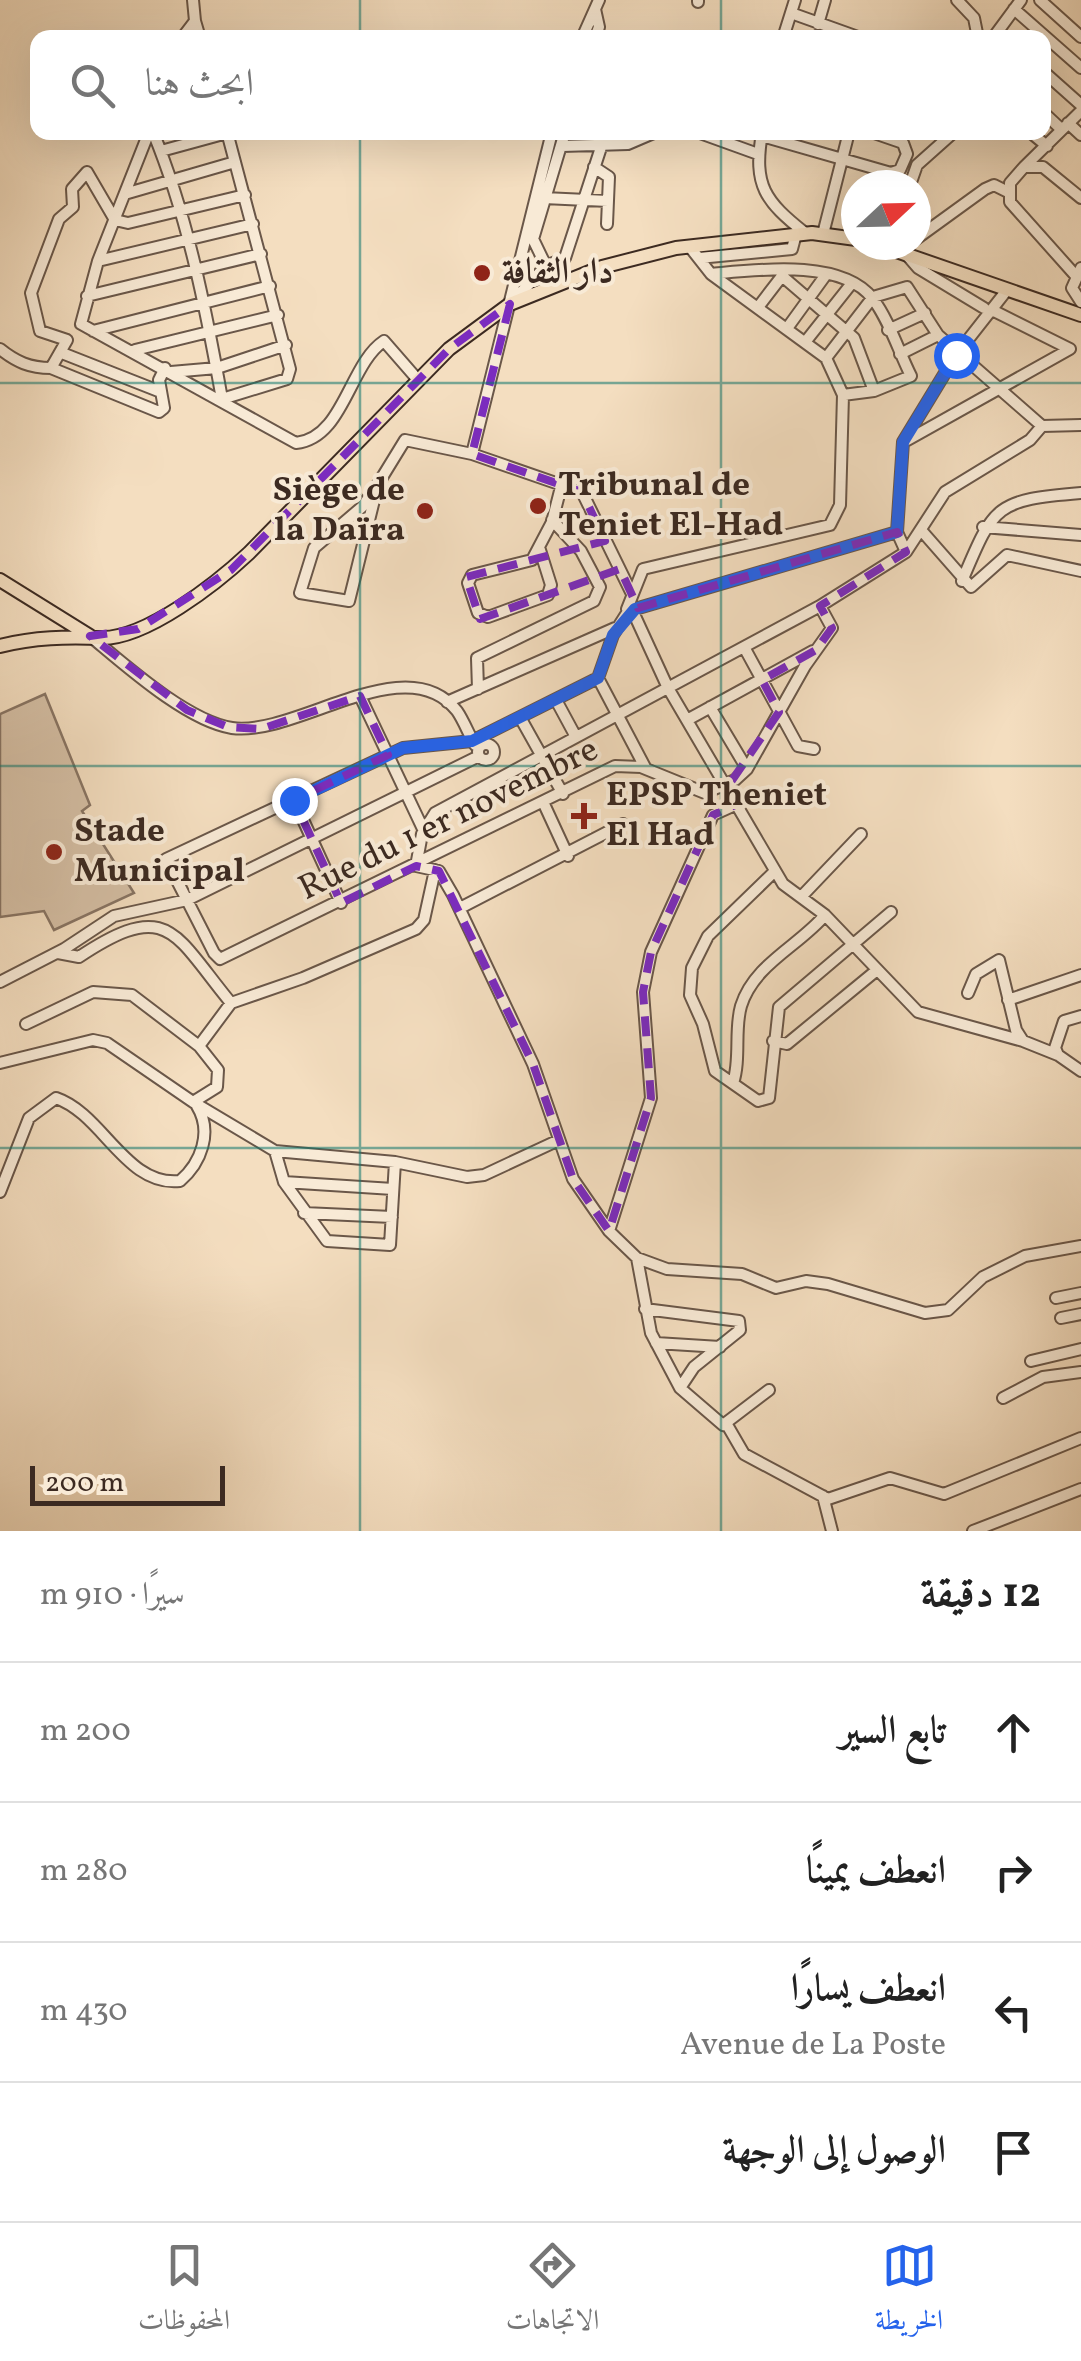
<!DOCTYPE html>
<html lang="ar">
<head>
<meta charset="utf-8">
<style>
	:root { --surface:#fff; --page:#f6f6f6; --text:#222; --muted:#767676; --line:#e0e0e0; --accent:#2563eb }
	body { margin:0; font-family:Vollkorn,Amiri,serif; background:var(--page); color:var(--text); direction:rtl }
	.compass { position:absolute; left:841px; top:170px; width:90px; height:90px; border-radius:50%; background:var(--surface); box-shadow:0 10px 40px #0002; rotate:68deg }
	.scale { position:absolute; left:30px; bottom:25px; width:195px; box-sizing:border-box; padding-left:10px; border:5px solid #3c2a21; border-top:0; font-size:28px; line-height:35px; white-space:nowrap; color:#3c2a21; -webkit-text-stroke:8px #f8ead6; paint-order:stroke }
	.stop { position:absolute; width:30px; height:30px; margin:-22px; border:8px solid #2563eb; border-radius:50%; background:#fff }
	.stop.end { background:#2563eb; border-color:#fff; box-shadow:0 2px 10px #0008 }
	.list { margin:0; padding:0; list-style:none }
	h2 { display:flex; justify-content:space-between; align-items:center; height:130px; margin:0; padding:0 40px; font-size:42px }
	h2 small { font-size:32px; font-weight:400; color:var(--muted) }
	.list li { display:grid; grid-template-columns:65px 1fr auto; gap:30px; align-items:center; box-sizing:border-box; height:140px; padding:0 40px; border-top:2px solid var(--line) }
	.list b { display:block; font-size:38px; white-space:nowrap }
	.list p { margin:0; font-size:32px; white-space:nowrap; color:var(--muted) }
	.list em { font-size:32px; font-style:normal; color:var(--muted) }
	.icon { flex:none; width:55px; height:55px; fill:none; stroke:currentColor; stroke-width:2; stroke-linecap:round; stroke-linejoin:round }
	.map { position:relative; flex:none; width:1081px; height:1531px; overflow:hidden; direction:ltr }
	.search { position:absolute; background:var(--surface); box-shadow:0 10px 40px #0002; left:30px; right:30px; top:30px; height:110px; display:flex; align-items:center; gap:25px; box-sizing:border-box; padding:0 35px; border-radius:20px; color:var(--muted); font-size:38px }
	.sheet { height:690px; background:var(--surface) }
	nav { display:flex; justify-content:space-around; align-items:center; box-sizing:border-box; height:140px; border-top:2px solid var(--line); background:var(--surface); font-size:28px; color:var(--muted) }
	nav a { display:grid; justify-items:center; gap:5px }
	nav .on { color:var(--accent) }
	.map>svg:first-child { display:block }
	.garden { fill:#d5bfa5; stroke:#887463; stroke-width:2.5 }
	.lines { fill:none; stroke-linecap:round; stroke-linejoin:round }
	.minor-casing { stroke:#6a5749; stroke-width:14 }
	.major-casing { stroke:#3c2a21; stroke-width:16 }
	.minor { stroke:#f8ead6; stroke-width:10 }
	.major { stroke:#f4dec0; stroke-width:12 }
	.route { stroke:#2563eb; stroke-width:12 }
	.marked { fill:none; stroke:#7b2cbf; stroke-width:8; stroke-dasharray:20 12; stroke-linejoin:round }
	.grid { fill:none; stroke:#0f766e; stroke-width:2.5; stroke-opacity:0.55 }
	.poi-dot { fill:#8f2418; stroke:#f8ead6; stroke-width:4 }
	.labels { text-anchor:middle; dominant-baseline:central; stroke-width:8; stroke-linejoin:round; paint-order:stroke }
	.poi-label { font-size:35px; font-weight:bold; fill:#3c2a21; stroke:#f8ead6; text-anchor:start }
	.street-label { font-size:35px; fill:#3c2a21; stroke:#f8ead6 }
</style>
</head>
<body>
<div class="map">
<svg width="1081" height="1531" viewBox="0 0 1081 1531">
	<rect width="100%" height="100%" fill="#f4dec0"/>
	<filter id="stains"><feTurbulence type="fractalNoise" baseFrequency=".002" numOctaves="4"/><feColorMatrix values="0 0 0 0 .2 0 0 0 0 .09 0 0 0 0 .02 0 0 0 .5 -.17"/></filter>
	<radialGradient id="worn" r=".72"><stop offset=".6" stop-color="#630" stop-opacity="0"/><stop offset="1" stop-color="#630" stop-opacity=".3"/></radialGradient>
	<path class="garden" d="M 45,694 L 90,805 L 82,811 L 134,893 L 54,930 L 44,911 L 0,917 L 0,714 Z"/>
	<g class="lines">
		<g class="minor-casing">
			<path id="minor" d="M 698,0 L 698,2
				M 957,0 L 974,18 L 978,38
				M 1040,0 L 1081,37
				M 595,9 L 599,27 L 595,38
				M 1014,9 L 1081,68
				M 791,13 L 858,37
				M 195,21 L 200,38
				M 818,24 L 825,0
				M 182,38 L 195,21 L 193,0
				M 582,38 L 599,0
				M 783,38 L 795,0
				M 993,38 L 1021,0
				M 1044,72 L 1081,105
				M 1044,113 L 1060,128
				M 1068,123 L 1081,135
				M 149,132 L 98,261 L 81,324 L 296,443 C 344,438 349,364 384,341 L 418,380
				M 153,132 C 188,217 206,310 222,399 L 287,379 L 290,369 L 227,132
				M 552,132 L 472,454 L 582,492 L 631,592
				M 697,132 L 758,154
				M 1030,132 L 1047,146
				M 762,133 C 753,186 765,201 805,233
				M 762,136 L 891,173 L 900,170 L 907,154 L 903,143 L 871,132
				M 562,146 L 628,144 L 656,132
				M 161,151 L 227,133
				M 594,167 L 609,177 L 607,224
				M 1024,167 L 1081,111
				M 910,185 L 917,165 L 954,132
				M 128,193 L 235,162
				M 544,198 L 608,201
				M 823,234 L 849,132
				M 916,239 L 985,189 L 994,185 L 1010,193
				M 907,245 L 905,253 L 918,268 L 984,308
				M 689,246 L 711,274 C 755,270 842,258 873,299 C 889,320 899,352 911,376 L 874,391 L 843,395
				M 699,258 L 792,249 L 796,234
				M 98,261 L 253,224
				M 546,266 L 533,239 L 565,132
				M 1081,268 L 1072,288 L 1081,302
				M 711,274 L 826,358
				M 1076,276 L 1010,202 L 1010,183 L 1024,167 L 1043,167 L 1081,198
				M 87,296 L 261,254
				M 514,300 L 546,266 L 565,258 L 606,132
				M 759,306 L 782,276 L 854,338 L 874,391
				M 788,327 L 825,276
				M 888,330 L 925,313
				M 93,331 L 270,286
				M 806,341 L 852,283
				M 0,349 C 16,362 30,368 51,368 L 67,340 L 40,331 L 31,293 L 59,219 L 73,207 L 72,189 L 87,172 L 115,220 L 128,223 L 245,195
				M 135,350 L 278,315
				M 62,353 L 161,392
				M 900,354 L 938,335
				M 51,368 L 159,412 L 164,408 L 159,380 L 165,368
				M 171,372 L 217,368 L 286,345
				M 1042,426 L 1081,425
				M 904,442 L 1070,349 L 992,310
				M 378,484 L 362,507 L 314,548 L 300,593 L 349,601 L 378,484 L 405,440 L 472,454
				M 983,527 L 1081,535
				M 921,530 L 971,587 L 1007,555 L 1081,571
				M 540,550 L 551,585 L 548,595 L 488,617 L 478,613 L 468,583 L 472,575 L 532,560 L 552,522 L 562,483
				M 962,581 C 994,505 995,500 1081,493
				M 627,609 L 643,569 L 830,525 L 840,505 L 843,395 L 826,358 L 873,297 L 907,287 L 938,335 L 1042,426 L 1030,440 L 945,492 L 906,552
				M 635,609 L 897,532
				M 627,613 L 613,635 L 598,678 L 472,741 L 403,748 L 166,859 L 214,953 L 220,959 L 615,766 L 641,767 L 705,793 L 735,780 L 747,769 L 805,666 L 832,628 L 820,606
				M 634,614 L 668,688 L 783,884 L 825,915 L 918,1012 L 1023,1041 L 1058,1055 L 1081,1071
				M 90,636 C 125,665 187,721 232,728 C 297,737 406,646 457,711 C 464,721 469,735 475,745
				M 744,647 L 798,746 L 814,749
				M 598,678 L 646,769
				M 478,689 L 477,658 L 594,601 L 600,587 L 581,551 L 552,520
				M 360,696 L 424,831
				M 556,700 L 576,737
				M 447,702 L 615,628
				M 710,707 L 747,769
				M 521,719 L 563,794
				M 687,720 L 813,651
				M478 752a8 8 0 1 1 16 0a8 8 0 1 1-16 0Z
				M 294,800 L 341,903
				M 544,804 L 568,856
				M 774,872 L 708,936 L 692,968 L 690,995 L 703,1024 L 715,1071 L 758,1101 L 769,1098 L 779,1007 L 891,912
				M 801,897 L 861,834
				M 460,908 L 623,824
				M 58,953 L 79,957 C 169,897 174,934 231,1003 L 303,978 L 416,929 L 424,920 L 435,870
				M 0,982 L 64,949 L 114,916 L 187,900 L 479,756
				M 968,993 L 976,974 L 999,960 L 1016,1030 L 1023,1041
				M 1008,1000 L 1081,975
				M 773,1041 L 787,1044 L 877,970
				M 199,1046 L 231,1003
				M 1058,1055 L 1055,1048 L 1064,1021 L 1081,1016
				M 0,1063 L 93,1040 L 107,1043 L 193,1102 L 217,1087 L 218,1070 L 199,1046 L 132,995 L 93,992 L 26,1024
				M 733,1083 C 741,1059 734,1030 741,1006 C 754,964 799,946 825,915
				M 193,1102 L 275,1151 L 395,1162 L 467,1177 L 484,1175 L 559,1140
				M 275,1151 L 284,1182 L 327,1241 L 390,1245 L 395,1162
				M 284,1182 L 393,1189
				M 0,1192 L 29,1118 L 56,1098 C 103,1114 126,1187 180,1181 C 201,1163 213,1132 197,1106
				M 304,1213 L 392,1217
				M 609,1231 L 651,1098 L 643,992 L 651,952 L 713,815 L 735,805
				M 637,1258 L 667,1269 L 742,1274 L 776,1288 L 806,1281 L 828,1284 L 925,1313 L 948,1310 L 983,1277 L 1025,1256 L 1081,1246
				M 1056,1298 L 1081,1293
				M 645,1309 L 739,1321 L 740,1330 L 694,1367 L 680,1388 L 651,1333 L 637,1258 L 609,1231 L 573,1179 L 533,1064 L 453,895 L 439,871 L 416,866 L 422,834 L 435,813 L 820,606 L 906,552 L 897,532 L 903,442 L 956,355 L 1007,290
				M 1061,1318 L 1081,1314
				M 656,1343 L 720,1347
				M 1031,1361 L 1081,1349
				M 680,1388 L 723,1425 L 769,1390
				M 1003,1398 L 1043,1377 L 1081,1372
				M 726,1423 L 744,1454 L 828,1499 L 890,1478 L 944,1494 L 1081,1438
				M 823,1496 L 832,1531
				M 973,1531 L 1081,1489"/>
		</g>
		<g class="major-casing">
			<path id="major" d="M 879,245 L 1081,315
				M 0,580 L 90,636
				M 0,646 C 35,637 66,637 101,638 C 146,639 217,583 249,553 L 449,349 L 510,304 L 602,267 L 676,248 L 812,233 L 856,239"/>
		</g>
		<use href="#minor" class="minor"/>
		<use href="#major" class="major"/>
	</g>
	<g class="lines">
		<path class="route" d="M 294,800 L 403,748 L 472,741 L 598,678 L 613,635 L 635,609 L 897,532 L 903,442 L 956,355"/>
	</g>
	<path class="marked" d="M 510,304 L 472,454 L 582,492 L 605,541 L 466,577 L 480,619 L 620,569 L 638,608 L 897,532 L 906,552 L 820,606 L 832,628 L 816,650 L 762,680 L 779,712 L 726,789 L 735,805 L 713,815 L 651,952 L 643,992 L 651,1098 L 609,1231 L 573,1179 L 533,1064 L 439,871 L 416,866 L 341,903 L 294,800 L 388,755 L 360,696 L 261,729 L 228,727 L 187,710 L 90,636 L 138,629 L 231,570 L 449,349 Z"/>
	<path class="grid" d="M 360,0 L 360,38M 721,0 L 721,38M 360,132 L 360,1531M 721,132 L 721,1531M 0,383 L 1081,383M 0,766 L 1081,766M 0,1148 L 1081,1148"/>
	<g class="poi-dot">
		<circle cx="482" cy="273" r="10"/>
		<circle cx="538" cy="506" r="10"/>
		<circle cx="425" cy="511" r="10"/>
		<path d="M579 801h10v10h10v10h-10v10h-10v-10h-10v-10h10z"/>
		<circle cx="54" cy="852" r="10"/>
	</g>
	<g class="labels">
		<g class="poi-label">
			<text x="502" y="273">دار الثقافة</text>
			<text x="558" y="486">Tribunal de<tspan x="558" dy="40">Teniet El-Had</tspan></text>
			<text x="405" y="491" text-anchor="end">Siège de<tspan x="405" dy="40">la Daïra</tspan></text>
			<text x="606" y="796">EPSP Theniet<tspan x="606" dy="40">El Had</tspan></text>
			<text x="74" y="832">Stade<tspan x="74" dy="40">Municipal</tspan></text>
		</g>
		<g class="street-label">
			<text transform="translate(449 820) rotate(-26)">Rue du 1 er novembre</text>
		</g>
	</g>
	<rect width="100%" height="100%" filter="url(#stains)"/>
	<rect width="100%" height="100%" fill="url(#worn)"/>
</svg>
<svg class="compass" viewBox="-18 -18 36 36"><path d="M0-13l5 13h-10z" fill="#e53935"/><path d="M0 13l5-13h-10z" fill="#767676"/></svg>
<div class="scale">200 m</div>
<div class="stop" style="left:956px;top:355px"></div>
<div class="stop end" style="left:294px;top:800px"></div>
<div class="search"><svg class="icon" aria-label="search" viewBox="0 0 24 24"><circle cx="10" cy="10" r="6"/><path d="M15 15l6 6"/></svg>ابحث هنا</div>
</div>
<section class="sheet">
<h2>12 دقيقة<small>سيرًا · 910 m</small></h2>
<ul class="list">
<li><svg class="icon" aria-label="ahead" viewBox="0 0 24 24"><path d="M12 20V5M6 11l6-6 6 6"/></svg><div><b>تابع السير</b></div><em>200 m</em></li>
<li><svg class="icon" aria-label="right" viewBox="0 0 24 24"><path d="M7 20v-9h11M14 6l5 5-5 5"/></svg><div><b>انعطف يمينًا</b></div><em>280 m</em></li>
<li><svg class="icon" aria-label="left" viewBox="0 0 24 24"><path d="M17 20v-9H6M10 6l-5 5 5 5"/></svg><div><b>انعطف يسارًا</b><p>Avenue de La Poste</p></div><em>430 m</em></li>
<li><svg class="icon" aria-label="arrive" viewBox="0 0 24 24"><path d="M6 21V4h12l-3 4 3 4H6"/></svg><div><b>الوصول إلى الوجهة</b></div></li>
</ul>
</section>
<nav>
<a class="on"><svg class="icon" aria-label="map" viewBox="0 0 24 24"><path d="M3 6l6-2 6 2 6-2v14l-6 2-6-2-6 2zM9 4v14M15 6v14"/></svg>الخريطة</a>
<a><svg class="icon" aria-label="directions" viewBox="0 0 24 24"><path d="M12 3l9 9-9 9-9-9zM9 14v-3h6M13 9l2 2-2 2"/></svg>الاتجاهات</a>
<a><svg class="icon" aria-label="saved" viewBox="0 0 24 24"><path d="M7 4h10v16l-5-4-5 4z"/></svg>المحفوظات</a>
</nav>
</body>
</html>
